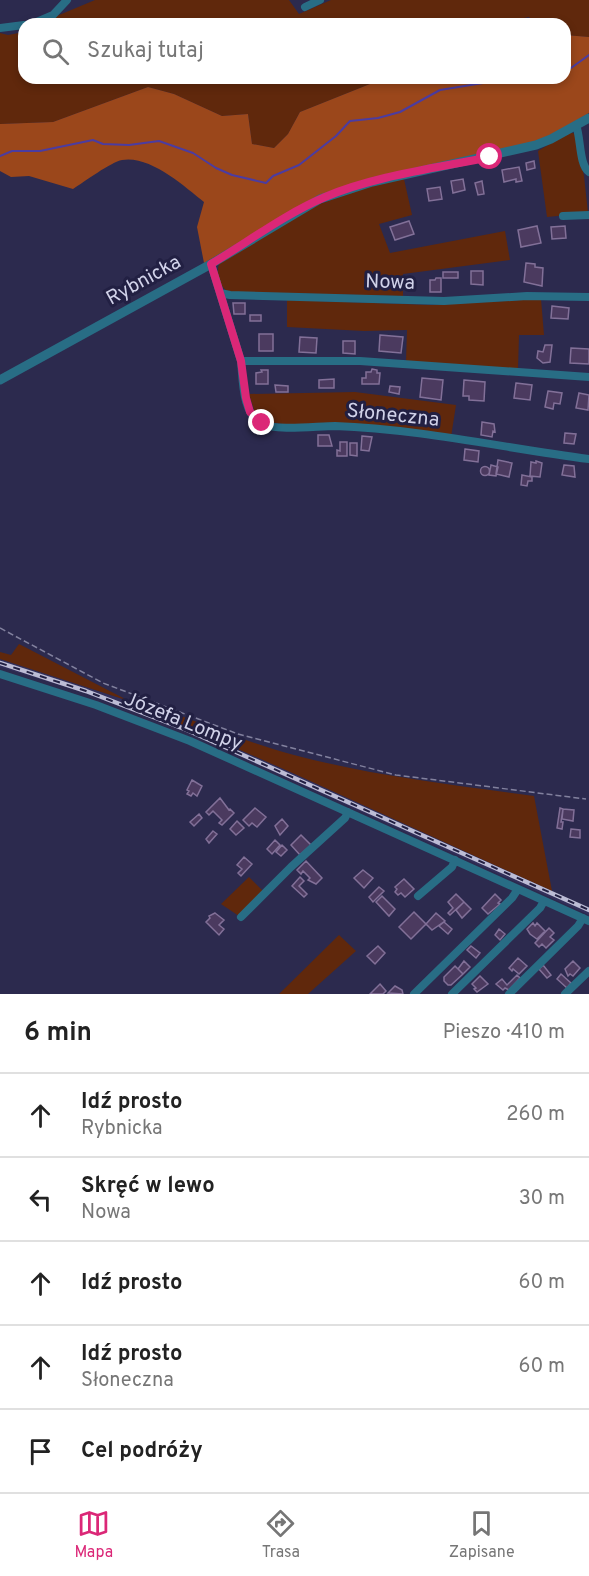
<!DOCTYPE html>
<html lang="pl">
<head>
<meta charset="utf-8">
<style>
	:root { --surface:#fff; --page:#f6f6f6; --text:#222; --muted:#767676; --line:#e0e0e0; --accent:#db2777 }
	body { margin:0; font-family:Overpass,sans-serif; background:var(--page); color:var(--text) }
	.stop { position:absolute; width:18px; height:18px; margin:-14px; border:4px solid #db2777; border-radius:50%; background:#fff }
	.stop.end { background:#db2777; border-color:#fff; box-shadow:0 2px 6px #0008 }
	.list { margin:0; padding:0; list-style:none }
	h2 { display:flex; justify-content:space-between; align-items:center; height:78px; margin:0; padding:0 24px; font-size:26px }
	h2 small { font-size:20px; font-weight:400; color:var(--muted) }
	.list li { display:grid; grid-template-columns:39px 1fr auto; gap:18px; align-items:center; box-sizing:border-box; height:84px; padding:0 24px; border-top:2px solid var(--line) }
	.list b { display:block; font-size:22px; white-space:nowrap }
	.list p { margin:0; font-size:20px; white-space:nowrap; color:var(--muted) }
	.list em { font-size:20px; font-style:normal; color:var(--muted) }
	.icon { flex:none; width:33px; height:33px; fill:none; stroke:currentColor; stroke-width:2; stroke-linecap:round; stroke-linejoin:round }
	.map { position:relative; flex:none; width:589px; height:994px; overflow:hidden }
	.search { position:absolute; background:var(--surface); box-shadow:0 3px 9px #0003; left:18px; right:18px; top:18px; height:66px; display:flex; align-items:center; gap:15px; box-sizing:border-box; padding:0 21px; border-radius:18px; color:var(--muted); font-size:22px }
	.sheet { height:498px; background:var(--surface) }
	nav { display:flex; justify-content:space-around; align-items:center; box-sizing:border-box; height:84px; border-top:2px solid var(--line); background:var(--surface); font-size:16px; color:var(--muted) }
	nav a { display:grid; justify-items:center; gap:3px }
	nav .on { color:var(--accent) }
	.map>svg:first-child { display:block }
	.built { fill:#322f5a }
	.green { fill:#60280c }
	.forest { fill:#9b471b }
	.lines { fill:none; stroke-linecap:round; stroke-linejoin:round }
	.stream { stroke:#4b3ca1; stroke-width:2 }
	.building { fill:#4b3a5f; stroke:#827098; stroke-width:1.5 }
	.path { stroke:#82819e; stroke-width:1.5; stroke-dasharray:6 3; stroke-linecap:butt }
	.minor { stroke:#286d85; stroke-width:8 }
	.tertiary { stroke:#286d85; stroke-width:9 }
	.rail-casing { stroke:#bcbcd5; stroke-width:4.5 }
	.rail { stroke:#222043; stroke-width:2; stroke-dasharray:7; stroke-linecap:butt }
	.route { stroke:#db2777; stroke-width:8 }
	.labels { text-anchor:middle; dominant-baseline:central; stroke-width:6; stroke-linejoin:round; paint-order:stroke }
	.street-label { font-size:20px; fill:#d1d2e9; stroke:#222043 }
</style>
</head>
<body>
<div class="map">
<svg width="589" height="994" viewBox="0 0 589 994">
	<rect width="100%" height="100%" fill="#2c2a4e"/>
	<path class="built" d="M 0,659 L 129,701 L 297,775 L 589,908 L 589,915 L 181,730 L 79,691 L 0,667 Z"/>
	<path class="green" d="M 95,0 L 289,0 L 299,14 L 331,0 L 589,0 L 589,37 L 565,35 L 565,24 L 534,24 L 529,17 L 495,24 L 46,24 L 52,18 Z
		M 24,32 L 24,78 L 385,78 L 300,112 L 288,134 L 274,148 L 252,144 L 248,114 L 222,116 L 174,94 L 148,87 L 53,122 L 0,124 L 0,33 L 8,35 Z
		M 570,132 L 575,134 L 584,176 L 588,213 L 547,217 L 538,151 Z
		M 404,179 L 412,215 L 379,224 L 390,253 L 505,231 L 510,260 L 403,274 L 403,296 L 229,292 C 219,287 216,274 219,264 L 314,206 L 365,188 Z
		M 541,299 L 544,335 L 519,335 L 518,369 L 406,361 L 407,330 L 364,331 L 287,327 L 287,300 L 431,305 Z
		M 355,392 L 456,405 L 451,437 C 421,431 391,426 360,424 C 329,421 283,432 256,416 L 249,394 Z
		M 19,644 L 129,701 L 0,659 L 0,652 L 11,655 Z
		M 173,713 C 213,728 253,744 294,755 C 373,776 454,785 534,796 L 552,891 L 297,775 L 174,721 Z
		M 249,877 L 263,891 L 239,916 L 221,904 Z
		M 339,935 L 356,951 L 308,994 L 279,994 Z"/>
	<path class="forest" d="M 565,35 L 589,37 L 589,113 L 539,143 L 358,182 C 302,198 255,235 204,263 L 197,227 L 204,202 C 184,186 150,155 122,160 C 111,162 84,182 73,189 L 29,176 L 11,177 L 0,171 L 0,124 L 53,122 L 148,87 L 174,94 L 222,116 L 248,114 L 252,144 L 274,148 L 288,134 L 300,112 L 385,78 L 565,78 Z"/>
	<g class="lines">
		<path class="stream" d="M 565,69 L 571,68 L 589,55
			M 0,156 L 12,151 L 40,151 L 93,140 L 103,144 L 129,145 L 159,141 L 193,153 L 216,168 L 232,175 L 266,183 L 273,176 L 299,165 L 336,136 L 350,121 L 378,118 L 400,112 L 440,90 L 483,83 L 540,81 L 543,78"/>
	</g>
	<path class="building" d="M 534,161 L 535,168 L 527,170 L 526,163 Z
		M 519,167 L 522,181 L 516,182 L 516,179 L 504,182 L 502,170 Z
		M 463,179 L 465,190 L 453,193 L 451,181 Z
		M 482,181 L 484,194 L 478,195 L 475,183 Z
		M 440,187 L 442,199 L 429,201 L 427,189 Z
		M 409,221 L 414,234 L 395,240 L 390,227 Z
		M 537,226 L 541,243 L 521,247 L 518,230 Z
		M 565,226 L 566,238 L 552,239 L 551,227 Z
		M 526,263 L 535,264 L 535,267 L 543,268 L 542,286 L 524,282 Z
		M 471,271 L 483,271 L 483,285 L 471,284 Z
		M 443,272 L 458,272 L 458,278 L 443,278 Z
		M 436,278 L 441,278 L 441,292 L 430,292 L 430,280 L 435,280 Z
		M 233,303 L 245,303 L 245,314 L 234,314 Z
		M 552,306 L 569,308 L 568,319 L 551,318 Z
		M 250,315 L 261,315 L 261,321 L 250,321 Z
		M 259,334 L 273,334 L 273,351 L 259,351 Z
		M 380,335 L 403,337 L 401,353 L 379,351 Z
		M 300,337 L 317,338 L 316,353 L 299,352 Z
		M 343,341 L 355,341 L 355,354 L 343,353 Z
		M 545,345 L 552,345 L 550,362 L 543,363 L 537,358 L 538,351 L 543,352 Z
		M 571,348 L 589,349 L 589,364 L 570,363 Z
		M 372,369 L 377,370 L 377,373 L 380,373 L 379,384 L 362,384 L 362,378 L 366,378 L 366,372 L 371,372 Z
		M 261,370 L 268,370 L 268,384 L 256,384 L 256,373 L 262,372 Z
		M 422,378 L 443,380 L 441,400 L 420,397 Z
		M 334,379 L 334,388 L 319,388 L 319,380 Z
		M 464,380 L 485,382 L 484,401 L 469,400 L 469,396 L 463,396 Z
		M 516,383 L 532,385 L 530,400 L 514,398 Z
		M 275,385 L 288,386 L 288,392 L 276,392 Z
		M 390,386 L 400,387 L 399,394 L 389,392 Z
		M 548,391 L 562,393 L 560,404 L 554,403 L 553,409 L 545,407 Z
		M 579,393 L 589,395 L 588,410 L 576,408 Z
		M 482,422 L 494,424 L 495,432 L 493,431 L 492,437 L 481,435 Z
		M 565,433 L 576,434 L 574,444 L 564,443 Z
		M 318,435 L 329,435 L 332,446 L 318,446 Z
		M 362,436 L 372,437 L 369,451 L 361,450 Z
		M 340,442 L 347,442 L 347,456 L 337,456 L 337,450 L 340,451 Z
		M 350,443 L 357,443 L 357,456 L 350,455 Z
		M 465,449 L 479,451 L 478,462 L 464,460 Z
		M 498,460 L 512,463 L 509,477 L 496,474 Z
		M 536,461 L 542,463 L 540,477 L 530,476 L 531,462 L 536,463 Z
		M 491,465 L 498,467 L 496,476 L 489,475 Z
		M 564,465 L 574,466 L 575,477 L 562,475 Z
		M480.5 471a4.5 4.5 0 1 1 9 0a4.5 4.5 0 1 1-9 0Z
		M 522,475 L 532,477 L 532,481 L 528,481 L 527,486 L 521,485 Z
		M 192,780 L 202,786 L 197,796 L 193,793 L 191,796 L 187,794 L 189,791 L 187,790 Z
		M 220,798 L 229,810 L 230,809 L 234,813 L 222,825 L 219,823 L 222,820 L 213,811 L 209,815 L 206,812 Z
		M 255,808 L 266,817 L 257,827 L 252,823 L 249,826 L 243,820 Z
		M 560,808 L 563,809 L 561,822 L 563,822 L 562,829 L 557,828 Z
		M 563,809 L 574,810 L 573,821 L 562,819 Z
		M 199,814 L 202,818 L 194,826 L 190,822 Z
		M 282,819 L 288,826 L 280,835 L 275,826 Z
		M 237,821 L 244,828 L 236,835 L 230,829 Z
		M 571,829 L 580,830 L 580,838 L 570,837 Z
		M 213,831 L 217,834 L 209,843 L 206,839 Z
		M 301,835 L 311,845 L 300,855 L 291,845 Z
		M 275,840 L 280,845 L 272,854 L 267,849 Z
		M 282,845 L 287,850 L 281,856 L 276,852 Z
		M 244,857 L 252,864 L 241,876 L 238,873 L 242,869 L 237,865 Z
		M 306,861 L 322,878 L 316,884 L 308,880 L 310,878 L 303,871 L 301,874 L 297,870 Z
		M 363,870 L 373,878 L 364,888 L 354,878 Z
		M 300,877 L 304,881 L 299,886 L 307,894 L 304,897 L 292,886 Z
		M 404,879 L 414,889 L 405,897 L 401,893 L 398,895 L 395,892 L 397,889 L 395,887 Z
		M 379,887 L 384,891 L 373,902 L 369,897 Z
		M 456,894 L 464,902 L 450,915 L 448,913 L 453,908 L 448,902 Z
		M 495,894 L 501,900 L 498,903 L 500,904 L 488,914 L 482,908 Z
		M 382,896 L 395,909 L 389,916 L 376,902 Z
		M 464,902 L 471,909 L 462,918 L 456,910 Z
		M 414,912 L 426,924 L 411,939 L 399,927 Z
		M 215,913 L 224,920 L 219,925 L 224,929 L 219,935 L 206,922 L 210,918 L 209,916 Z
		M 436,913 L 445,921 L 432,930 L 426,924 Z
		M 444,922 L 452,929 L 448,934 L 439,926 Z
		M 533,923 L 535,926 L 537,923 L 545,931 L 537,939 L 530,934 L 527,929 Z
		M 549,928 L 554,933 L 550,937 L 554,940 L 546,948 L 542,944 L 539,947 L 535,943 Z
		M 499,929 L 505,934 L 500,940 L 495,935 Z
		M 378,946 L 385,953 L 375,964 L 367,956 Z
		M 471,946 L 480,953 L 476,958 L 467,950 Z
		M 518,958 L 527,966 L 519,974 L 513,969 L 512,971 L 509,968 Z
		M 464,961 L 470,967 L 463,974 L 458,969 Z
		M 573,961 L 580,968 L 573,976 L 570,974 L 568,976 L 565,969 Z
		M 543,965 L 551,975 L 547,978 L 539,969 Z
		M 455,966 L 463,974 L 451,985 L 448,985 L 444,981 L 444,977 Z
		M 561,974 L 571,983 L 567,988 L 557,979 Z
		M 517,975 L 520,978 L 509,990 L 505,988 L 503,990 L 496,984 L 502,979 L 507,985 Z
		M 480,976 L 488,984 L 477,992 L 474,989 L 476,988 L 472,984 Z
		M 380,984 L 386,991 L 383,994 L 370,994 Z
		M 395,986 L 402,990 L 403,994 L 388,993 Z"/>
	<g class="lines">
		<path class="path" d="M 0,628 L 103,683 L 238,734 L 396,775 L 586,799
			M 164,706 L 171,724"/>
		<path class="minor" d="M 305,7 L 320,0
			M 32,24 L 53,15 L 67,0
			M 0,28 L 24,25
			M 576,125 C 581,138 579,165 589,172
			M 563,216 L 589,215
			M 211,264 L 220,293 L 230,295 L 444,301 L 527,296 L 589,297
			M 220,293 L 241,361 L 360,361 L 589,377
			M 241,361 C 243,380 242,414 262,424 C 277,431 317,426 335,426 C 420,429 504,448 589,459
			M 0,674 L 96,705 L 190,741 L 589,921
			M 418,896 L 452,867 L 455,860
			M 241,917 L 291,867 L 345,818 L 348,812
			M 414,994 L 512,898 L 518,889
			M 452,994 L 540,908 L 544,901
			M 509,994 L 578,926 L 583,918
			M 565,994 L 589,971"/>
		<path class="tertiary" d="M 0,380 L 211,264 L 320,199 L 372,182 L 536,145 L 551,139 L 589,118"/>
		<g class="rail-casing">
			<path id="rail" d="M 0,663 L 86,691 L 187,730 L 589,910"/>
		</g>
		<use href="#rail" class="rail"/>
	</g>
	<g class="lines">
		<path class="route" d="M 262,423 L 250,412 L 246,398 L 241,361 L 211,264 C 248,242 285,214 325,197 C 374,176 437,168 490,157"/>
	</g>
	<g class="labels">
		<g class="street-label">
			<text transform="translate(144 281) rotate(-29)">Rybnicka</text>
			<text transform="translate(390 283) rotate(2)">Nowa</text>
			<text transform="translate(393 416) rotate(6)">Słoneczna</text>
			<text transform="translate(183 722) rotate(22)">Józefa Lompy</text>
		</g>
	</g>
</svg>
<div class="stop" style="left:490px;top:157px"></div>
<div class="stop end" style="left:262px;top:423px"></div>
<div class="search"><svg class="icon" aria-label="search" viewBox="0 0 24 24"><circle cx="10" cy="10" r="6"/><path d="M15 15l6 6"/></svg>Szukaj tutaj</div>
</div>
<section class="sheet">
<h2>6 min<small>Pieszo · 410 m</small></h2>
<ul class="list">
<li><svg class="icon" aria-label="ahead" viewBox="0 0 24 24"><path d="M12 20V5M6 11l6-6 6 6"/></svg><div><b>Idź prosto</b><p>Rybnicka</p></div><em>260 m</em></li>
<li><svg class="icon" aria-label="left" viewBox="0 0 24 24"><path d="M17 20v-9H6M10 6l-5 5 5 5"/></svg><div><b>Skręć w lewo</b><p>Nowa</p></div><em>30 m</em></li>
<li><svg class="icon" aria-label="ahead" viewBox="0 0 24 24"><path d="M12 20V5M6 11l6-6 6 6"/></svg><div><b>Idź prosto</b></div><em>60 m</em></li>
<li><svg class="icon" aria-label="ahead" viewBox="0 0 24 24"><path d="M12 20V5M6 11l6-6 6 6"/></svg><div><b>Idź prosto</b><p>Słoneczna</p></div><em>60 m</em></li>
<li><svg class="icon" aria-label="arrive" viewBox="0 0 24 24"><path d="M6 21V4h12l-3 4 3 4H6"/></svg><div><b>Cel podróży</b></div></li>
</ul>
</section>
<nav>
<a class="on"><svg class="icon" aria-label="map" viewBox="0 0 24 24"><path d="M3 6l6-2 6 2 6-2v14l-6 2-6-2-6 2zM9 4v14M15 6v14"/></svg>Mapa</a>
<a><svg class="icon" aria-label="directions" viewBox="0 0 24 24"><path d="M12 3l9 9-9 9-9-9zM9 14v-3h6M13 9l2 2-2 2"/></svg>Trasa</a>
<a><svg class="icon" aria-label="saved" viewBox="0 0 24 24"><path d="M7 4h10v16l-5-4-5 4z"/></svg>Zapisane</a>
</nav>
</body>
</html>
